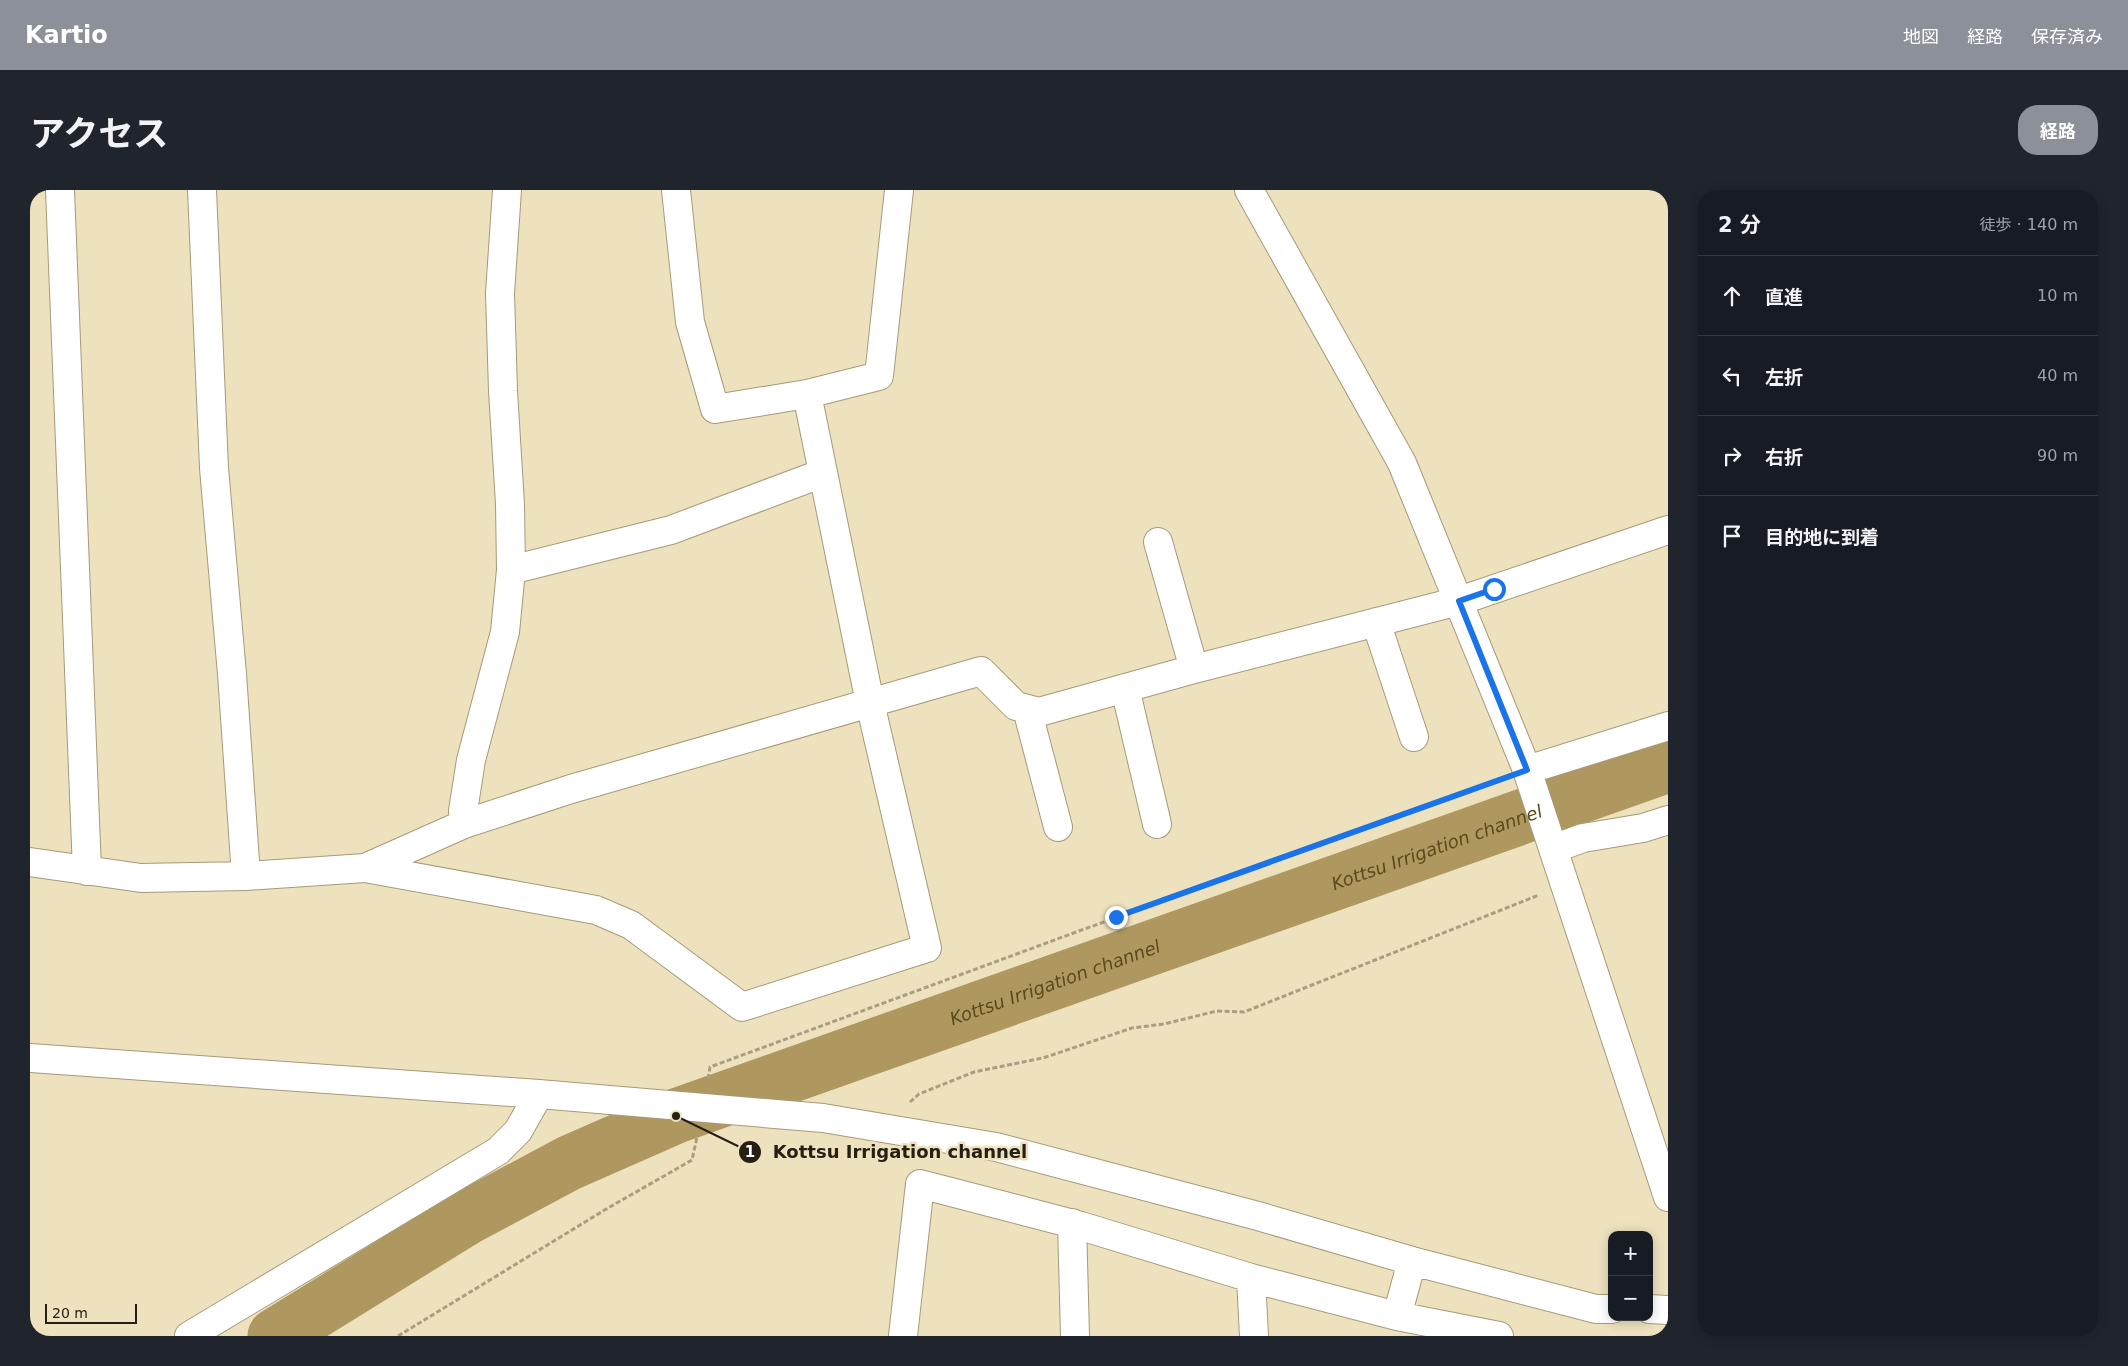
<!DOCTYPE html>
<html lang="ja">
<head>
<meta charset="utf-8">
<style>
	:root { --surface:#171b24; --page:#20242c; --text:#f1f3f6; --muted:#9ea1a6; --line:#363941; --accent:#8c9099 }
	body { margin:0; font-family:"DejaVu Sans","Noto Sans JP",sans-serif; background:var(--page); color:var(--text) }
	.controls { position:absolute; right:15px; bottom:15px; display:grid; overflow:hidden; border-radius:10px; box-shadow:0 2px 12px #0003 }
	.controls button { width:45px; height:45px; display:grid; place-items:center; padding:0; border:0; border-bottom:1px solid var(--line); background:var(--surface); color:var(--text); font:25px sans-serif }
	.scale { position:absolute; left:15px; bottom:12px; width:92px; box-sizing:border-box; padding-left:5px; border:2px solid #252013; border-top:0; font-size:14px; line-height:18px; white-space:nowrap; color:#252013; -webkit-text-stroke:4px #eee1be; paint-order:stroke }
	.stop { position:absolute; width:15px; height:15px; margin:-11px; border:4px solid #1a73e8; border-radius:50%; background:#fff }
	.stop.end { background:#1a73e8; border-color:#fff; box-shadow:0 1px 5px #0008 }
	.list { margin:0; padding:0; list-style:none }
	h2 { display:flex; justify-content:space-between; align-items:center; height:65px; margin:0; padding:0 20px; font-size:21px }
	h2 small { font-size:16px; font-weight:400; color:var(--muted) }
	.list li { display:grid; grid-template-columns:32px 1fr auto; gap:15px; align-items:center; box-sizing:border-box; height:80px; padding:0 20px; border-top:1px solid var(--line) }
	.list b { display:block; font-size:19px; white-space:nowrap }
	.list em { font-size:16px; font-style:normal; color:var(--muted) }
	.icon { flex:none; width:28px; height:28px; fill:none; stroke:currentColor; stroke-width:2; stroke-linecap:round; stroke-linejoin:round }
	.map { position:relative; flex:none; width:1638px; height:1146px; overflow:hidden; border-radius:20px }
	header { display:flex; align-items:center; gap:30px; box-sizing:border-box; height:70px; padding:0 25px; background:var(--accent); color:#fff }
	header strong { font-size:24px }
	nav { display:flex; gap:28px; margin-inline-start:auto; font-size:18px }
	.intro { display:flex; align-items:center; justify-content:space-between; box-sizing:border-box; height:120px; padding:0 30px }
	h1 { margin:0; font-size:35px }
	.button { padding:12px 22px; border-radius:20px; background:var(--accent); color:#fff; font-size:18px; font-weight:700 }
	main { display:flex; gap:30px; padding:0 30px }
	aside { flex:1; background:var(--surface); border-radius:20px; box-shadow:0 2px 12px #0003 }
	.map>svg:first-child { display:block }
	.lines { fill:none; stroke-linecap:round; stroke-linejoin:round }
	.river { stroke:#ae985f; stroke-width:55 }
	.minor-casing { stroke:#a79a79; stroke-width:30 }
	.path { stroke:#a99e83; stroke-width:3; stroke-dasharray:5 2.5; stroke-linecap:butt }
	.minor { stroke:#fff; stroke-width:28 }
	.route { stroke:#1a73e8; stroke-width:6 }
	.labels { text-anchor:middle; dominant-baseline:central; stroke-width:5; stroke-linejoin:round; paint-order:stroke }
	.water-label { font-size:18px; font-style:italic; fill:#5a4a1e; stroke:#eee1be }
	.leader { fill:none; stroke:#252013; stroke-width:2 }
	.callout-dot { fill:#252013; stroke:#eee1be; stroke-width:2 }
	.mark-label { font-size:15px; text-anchor:middle; font-weight:bold; fill:#fff }
	.callout-label { font-size:18px; text-anchor:middle; font-weight:bold; fill:#252013; stroke:#eee1be; stroke-width:5; stroke-linejoin:round; paint-order:stroke }
</style>
</head>
<body>
<header>
<strong>Kartio</strong>
<nav><a>地図</a><a>経路</a><a>保存済み</a></nav>
</header>
<div class="intro"><h1>アクセス</h1><a class="button">経路</a></div>
<main>
<div class="map">
<svg width="1638" height="1146" viewBox="0 0 1638 1146">
	<rect width="100%" height="100%" fill="#eee1be"/>
	<g class="lines">
		<path class="river" id="s1" d="M 245,1146 L 436,1028 L 539,973 L 646,926 L 1638,575"/>
		<g class="minor-casing">
			<path id="minor" d="M 30,0 L 57,681
				M 172,0 L 184,278 L 202,484 L 216,686
				M 646,0 L 660,132 L 685,219 L 777,204 L 849,186 L 869,0
				M 1219,0 L 1372,273 L 1497,580 L 1638,1007
				M 1128,352 L 1164,479
				M 481,380 L 641,340 L 793,283
				M 1346,432 L 1384,547
				M 1095,498 L 1127,634
				M 997,519 L 1028,637
				M 1497,580 L 1638,536
				M 434,634 L 433,621 L 441,570 L 475,442 L 481,380 L 480,314 L 473,201 L 470,103 L 477,0
				M 1523,659 L 1553,648 L 1613,638 L 1638,630
				M 0,672 L 111,688 L 216,686 L 335,678 L 434,634 L 541,599 L 951,481 L 986,516 L 1009,522 L 1164,479 L 1429,411 L 1638,340
				M 335,678 L 566,720 L 601,735 L 712,817 L 897,758 L 840,513 L 777,204
				M 0,868 L 509,904 L 793,928 L 966,957 L 1228,1026 L 1382,1071 L 1566,1119 L 1582,1119
				M 1042,1033 L 1045,1146
				M 1221,1088 L 1224,1146
				M 1619,1119 L 1638,1120
				M 1367,1126 L 1469,1146
				M 159,1146 L 468,961 L 488,941 L 509,904
				M 873,1146 L 890,994 L 1051,1036 L 1221,1088 L 1367,1126 L 1382,1071"/>
		</g>
		<path class="path" d="M 678,889 L 680,877 L 1049,741 L 1469,590
			M 880,912 L 889,904 L 944,882 L 1013,868 L 1102,838 L 1134,834 L 1187,821 L 1214,822 L 1509,705
			M 368,1146 L 578,1018 L 662,970 L 667,947"/>
		<use href="#minor" class="minor"/>
	</g>
	<g class="lines">
		<path class="route" d="M 1086,727 L 1497,580 L 1429,411 L 1464,399"/>
	</g>
	<g class="labels">
		<g class="water-label">
			<text stroke="none"><textPath href="#s1" startOffset="1265">Kottsu Irrigation channel</textPath></text>
			<text stroke="none"><textPath href="#s1" startOffset="860">Kottsu Irrigation channel</textPath></text>
		</g>
	</g>
	<path class="leader" d="M646 926L720 962"/>
	<g class="callout-dot">
		<circle cx="646" cy="926" r="5"/>
		<circle cx="720" cy="962" r="12"/>
	</g>
	<g class="mark-label">
		<text x="720" y="967">1</text>
	</g>
	<g class="callout-label">
		<text x="870" y="968">Kottsu Irrigation channel</text>
	</g>
</svg>
<div class="controls">
<button>+</button>
<button>−</button>
</div>
<div class="scale">20 m</div>
<div class="stop" style="left:1464px;top:399px"></div>
<div class="stop end" style="left:1086px;top:727px"></div>
</div>
<aside>
<h2>2 分<small>徒歩 · 140 m</small></h2>
<ul class="list">
<li><svg class="icon" aria-label="ahead" viewBox="0 0 24 24"><path d="M12 20V5M6 11l6-6 6 6"/></svg><div><b>直進</b></div><em>10 m</em></li>
<li><svg class="icon" aria-label="left" viewBox="0 0 24 24"><path d="M17 20v-9H6M10 6l-5 5 5 5"/></svg><div><b>左折</b></div><em>40 m</em></li>
<li><svg class="icon" aria-label="right" viewBox="0 0 24 24"><path d="M7 20v-9h11M14 6l5 5-5 5"/></svg><div><b>右折</b></div><em>90 m</em></li>
<li><svg class="icon" aria-label="arrive" viewBox="0 0 24 24"><path d="M6 21V4h12l-3 4 3 4H6"/></svg><div><b>目的地に到着</b></div></li>
</ul>
</aside>
</main>
</body>
</html>
